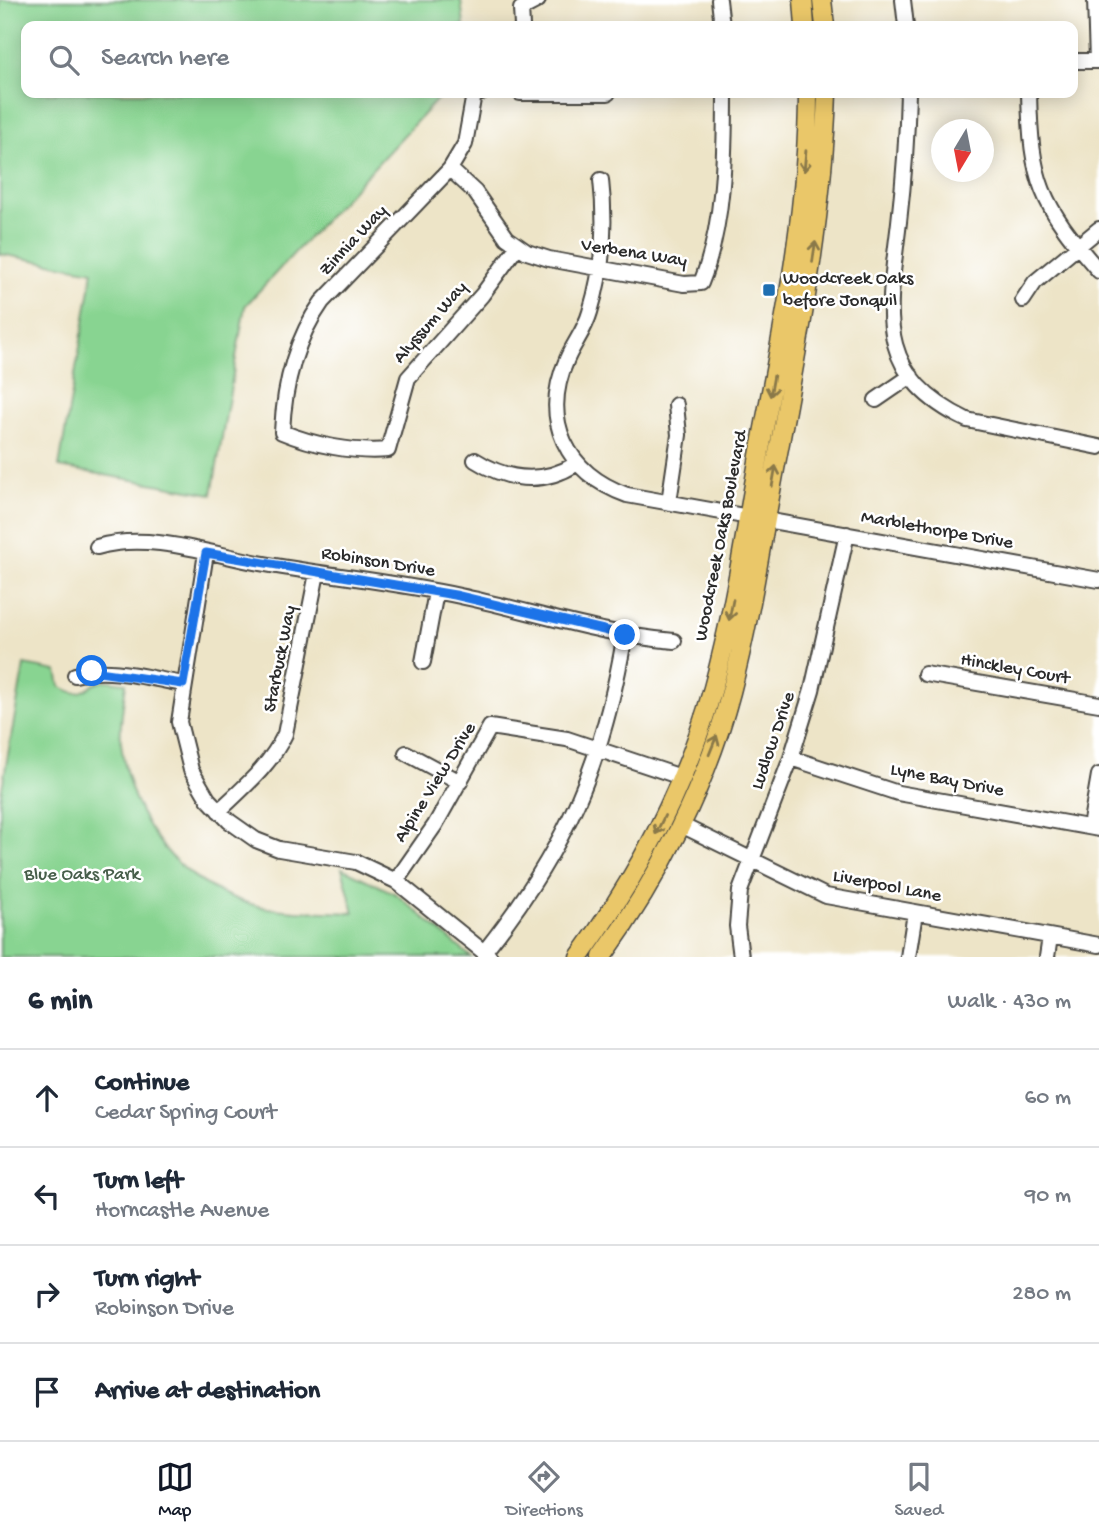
<!DOCTYPE html>
<html lang="en">
<head>
<meta charset="utf-8">
<style>
	:root { --surface:#fff; --page:#f6f6f7; --text:#1f2937; --muted:#747a83; --line:#e0e1e3; --accent:#111827 }
	body { margin:0; font-family:"Gochi Hand",sans-serif; background:var(--page); color:var(--text) }
	.compass { position:absolute; left:931px; top:119px; width:63px; height:63px; border-radius:50%; background:var(--surface); box-shadow:0 4px 18px #0003; rotate:190deg }
	.stop { position:absolute; width:21px; height:21px; margin:-16px; border:5px solid #1a73e8; border-radius:50%; background:#fff }
	.stop.end { background:#1a73e8; border-color:#fff; box-shadow:0 2px 7px #0008 }
	.list { margin:0; padding:0; list-style:none }
	h2 { display:flex; justify-content:space-between; align-items:center; height:91px; margin:0; padding:0 28px; font-size:30px }
	h2 small { font-size:23px; font-weight:400; color:var(--muted) }
	.list li { display:grid; grid-template-columns:46px 1fr auto; gap:21px; align-items:center; box-sizing:border-box; height:98px; padding:0 28px; border-top:2px solid var(--line) }
	.list b { display:block; font-size:26px; white-space:nowrap }
	.list p { margin:0; font-size:23px; white-space:nowrap; color:var(--muted) }
	.list em { font-size:23px; font-style:normal; color:var(--muted) }
	.icon { flex:none; width:38px; height:38px; fill:none; stroke:currentColor; stroke-width:2; stroke-linecap:round; stroke-linejoin:round }
	.map { position:relative; flex:none; width:1099px; height:957px; overflow:hidden }
	.search { position:absolute; background:var(--surface); box-shadow:0 4px 18px #0003; left:21px; right:21px; top:21px; height:77px; display:flex; align-items:center; gap:18px; box-sizing:border-box; padding:0 24px; border-radius:14px; color:var(--muted); font-size:26px }
	.sheet { height:483px; background:var(--surface) }
	nav { display:flex; justify-content:space-around; align-items:center; box-sizing:border-box; height:98px; border-top:2px solid var(--line); background:var(--surface); font-size:19px; color:var(--muted) }
	nav a { display:grid; justify-items:center; gap:4px }
	nav .on { color:var(--accent) }
	.map>svg:first-child { display:block }
	.green { fill:#88d491; stroke:#5a805e; stroke-width:2 }
	.lines { fill:none; stroke-linecap:round; stroke-linejoin:round }
	.minor-casing { stroke:#484742; stroke-width:18 }
	.major-casing { stroke:#484742; stroke-width:21 }
	.minor { stroke:#fff; stroke-width:14 }
	.major { stroke:#eac769; stroke-width:18 }
	.oneway { stroke:#8a794a }
	.route { stroke:#1a73e8; stroke-width:9 }
	.poi-dot { fill:#1f6fb2; stroke:#fff; stroke-width:2.5 }
	.labels { text-anchor:middle; dominant-baseline:central; stroke-width:5; stroke-linejoin:round; paint-order:stroke }
	.street-label { font-size:19px; fill:#2b2b2b; stroke:#fff }
	.poi-label { font-size:19px; fill:#2b2b2b; stroke:#fff; text-anchor:start }
	.park-label { font-size:19px; fill:#475e4a; stroke:#fff }
</style>
</head>
<body>
<div class="map">
<svg width="1099" height="957" viewBox="0 0 1099 957">
	<rect width="100%" height="100%" fill="#fff"/>
	<filter id="ink" filterUnits="userSpaceOnUse"><feTurbulence type="fractalNoise" baseFrequency=".0143" numOctaves="2"/><feDisplacementMap in="SourceGraphic" scale="14" xChannelSelector="R" yChannelSelector="G"/><feConvolveMatrix kernelMatrix="1 2 1 2 8 2 1 2 1" color-interpolation-filters="sRGB"/></filter>
	<filter id="wash" filterUnits="userSpaceOnUse"><feTurbulence type="fractalNoise" baseFrequency=".00686" numOctaves="4" result="noise"/><feDisplacementMap in="SourceGraphic" scale="28" xChannelSelector="R" yChannelSelector="G"/><feGaussianBlur stdDeviation="1.57" result="paint"/><feColorMatrix in="noise" values="0 0 0 0 0 0 0 0 0 0 0 0 0 0 0 0 0 1.4 0 .05"/><feComposite in="paint" operator="in"/></filter>
	<g filter="url(#wash)">
		<rect width="100%" height="100%" fill="#ede4c7"/>
		<path class="green" d="M 0,0 L 461,0 L 464,26 L 26,26 L 26,93 L 443,93 L 245,306 L 212,494 L 59,467 L 93,271 L 0,254 Z
			M 24,665 L 57,671 L 60,686 C 85,701 81,687 103,681 C 109,680 120,683 126,683 C 124,702 119,724 121,742 C 130,822 178,886 258,906 C 288,913 323,911 354,913 L 342,868 L 396,894 L 471,957 L 0,957 L 0,799 Z"/>
	</g>
	<g filter="url(#ink)">
		<g class="lines">
			<g class="minor-casing">
				<path id="minor" d="M 719,0 L 722,26
					M 903,0 L 906,26
					M 1095,0 L 1097,61
					M 522,26 L 521,9 L 538,0
					M 1073,61 L 1099,61
					M 481,93 L 474,94 L 465,144 L 450,169 L 322,302 C 295,340 284,386 282,432 C 313,445 354,453 388,450 L 408,378 L 482,295 L 517,247
					M 520,93 L 608,93
					M 908,93 C 907,136 904,179 899,222 C 889,309 871,374 967,420 L 1099,447
					M 1029,93 C 1031,181 1040,204 1099,271
					M 450,169 L 475,192 L 507,238 L 527,252 L 549,259 L 684,284 L 701,283 C 724,226 725,154 725,93
					M 601,180 C 606,223 603,270 590,312 C 585,330 574,343 567,359 C 540,420 566,473 627,495 L 1099,580
					M 1023,300 L 1035,282 L 1099,229
					M 876,400 L 911,376
					M 475,460 C 508,481 542,485 576,464
					M 669,502 L 679,435 L 676,405
					M 97,547 C 149,532 207,553 259,563 C 326,575 394,582 460,596 C 531,611 601,635 674,641
					M 206,553 L 179,722 L 191,770 L 208,799 L 229,821 L 256,840 L 279,849 L 356,862 L 396,881 L 490,957
					M 423,662 L 436,592
					M 925,674 L 1099,704
					M 75,675 C 110,666 148,678 183,684
					M 406,753 L 460,782
					M 791,758 L 898,793 L 1099,829
					M 219,811 C 244,787 270,766 285,734 L 317,573
					M 681,825 L 826,896 L 1099,945
					M 1090,827 L 1099,775
					M 396,881 L 435,825 L 490,727 L 567,739 L 681,777
					M 484,952 C 566,849 603,764 625,634
					M 741,957 L 737,926 L 740,891 L 791,758 L 812,690 L 847,534
					M 908,957 L 915,913
					M 1047,957 L 1050,937"/>
			</g>
			<g class="major-casing">
				<path id="major" d="M 803,0 L 805,26
					M 822,0 L 825,26
					M 579,957 C 638,876 686,785 713,688 C 737,601 748,512 765,423 C 786,314 808,204 808,93
					M 602,957 C 659,878 706,786 731,692 C 752,612 763,530 779,448 C 801,330 823,213 827,93"/>
			</g>
			<use href="#minor" class="minor"/>
			<use href="#major" class="major"/>
		</g>
		<defs><path id="oneway-shaft" d="M-6 0H5M1.5-3L5.5 0L1.5 3" fill="none" stroke-width="1.6" stroke-linecap="round" stroke-linejoin="round" transform="scale(1.75)"/></defs>
		<g class="oneway">
			<use href="#oneway-shaft" transform="translate(805 161) rotate(95)"/>
			<use href="#oneway-shaft" transform="translate(814 252) rotate(-82)"/>
			<use href="#oneway-shaft" transform="translate(772 386) rotate(100)"/>
			<use href="#oneway-shaft" transform="translate(774 476) rotate(-80)"/>
			<use href="#oneway-shaft" transform="translate(731 610) rotate(101)"/>
			<use href="#oneway-shaft" transform="translate(713 745) rotate(-68)"/>
			<use href="#oneway-shaft" transform="translate(660 825) rotate(116)"/>
		</g>
	</g>
	<g class="lines" filter="url(#ink)">
		<path class="route" d="M 92,671 L 183,684 L 206,553 L 455,595 L 625,635"/>
	</g>
	<rect class="poi-dot" x="762" y="283" width="14" height="14" rx="3.5"/>
	<g class="labels">
		<g class="street-label">
			<text transform="translate(354 241) rotate(-47)">Zinnia Way</text>
			<text transform="translate(634 254) rotate(9)">Verbena Way</text>
			<text transform="translate(431 323) rotate(-49)">Alyssum Way</text>
			<text transform="translate(937 531) rotate(10)">Marblethorpe Drive</text>
			<text transform="translate(722 536) rotate(-79)">Woodcreek Oaks Boulevard</text>
			<text transform="translate(378 563) rotate(9)">Robinson Drive</text>
			<text transform="translate(281 659) rotate(-79)">Starbuck Way</text>
			<text transform="translate(1015 670) rotate(10)">Hinckley Court</text>
			<text transform="translate(774 741) rotate(-71)">Ludlow Drive</text>
			<text transform="translate(947 781) rotate(11)">Lyne Bay Drive</text>
			<text transform="translate(436 783) rotate(-58)">Alpine View Drive</text>
			<text transform="translate(887 887) rotate(11)">Liverpool Lane</text>
		</g>
		<g class="poi-label">
			<text x="783" y="279">Woodcreek Oaks<tspan x="783" dy="22">before Jonquil</tspan></text>
		</g>
		<g class="park-label">
			<text x="82" y="875">Blue Oaks Park</text>
		</g>
	</g>
</svg>
<svg class="compass" viewBox="-18 -18 36 36"><path d="M0-13l5 13h-10z" fill="#e53935"/><path d="M0 13l5-13h-10z" fill="#747a83"/></svg>
<div class="stop" style="left:92px;top:671px"></div>
<div class="stop end" style="left:625px;top:635px"></div>
<div class="search"><svg class="icon" aria-label="search" viewBox="0 0 24 24"><circle cx="10" cy="10" r="6"/><path d="M15 15l6 6"/></svg>Search here</div>
</div>
<section class="sheet">
<h2>6 min<small>Walk · 430 m</small></h2>
<ul class="list">
<li><svg class="icon" aria-label="ahead" viewBox="0 0 24 24"><path d="M12 20V5M6 11l6-6 6 6"/></svg><div><b>Continue</b><p>Cedar Spring Court</p></div><em>60 m</em></li>
<li><svg class="icon" aria-label="left" viewBox="0 0 24 24"><path d="M17 20v-9H6M10 6l-5 5 5 5"/></svg><div><b>Turn left</b><p>Horncastle Avenue</p></div><em>90 m</em></li>
<li><svg class="icon" aria-label="right" viewBox="0 0 24 24"><path d="M7 20v-9h11M14 6l5 5-5 5"/></svg><div><b>Turn right</b><p>Robinson Drive</p></div><em>280 m</em></li>
<li><svg class="icon" aria-label="arrive" viewBox="0 0 24 24"><path d="M6 21V4h12l-3 4 3 4H6"/></svg><div><b>Arrive at destination</b></div></li>
</ul>
</section>
<nav>
<a class="on"><svg class="icon" aria-label="map" viewBox="0 0 24 24"><path d="M3 6l6-2 6 2 6-2v14l-6 2-6-2-6 2zM9 4v14M15 6v14"/></svg>Map</a>
<a><svg class="icon" aria-label="directions" viewBox="0 0 24 24"><path d="M12 3l9 9-9 9-9-9zM9 14v-3h6M13 9l2 2-2 2"/></svg>Directions</a>
<a><svg class="icon" aria-label="saved" viewBox="0 0 24 24"><path d="M7 4h10v16l-5-4-5 4z"/></svg>Saved</a>
</nav>
</body>
</html>
